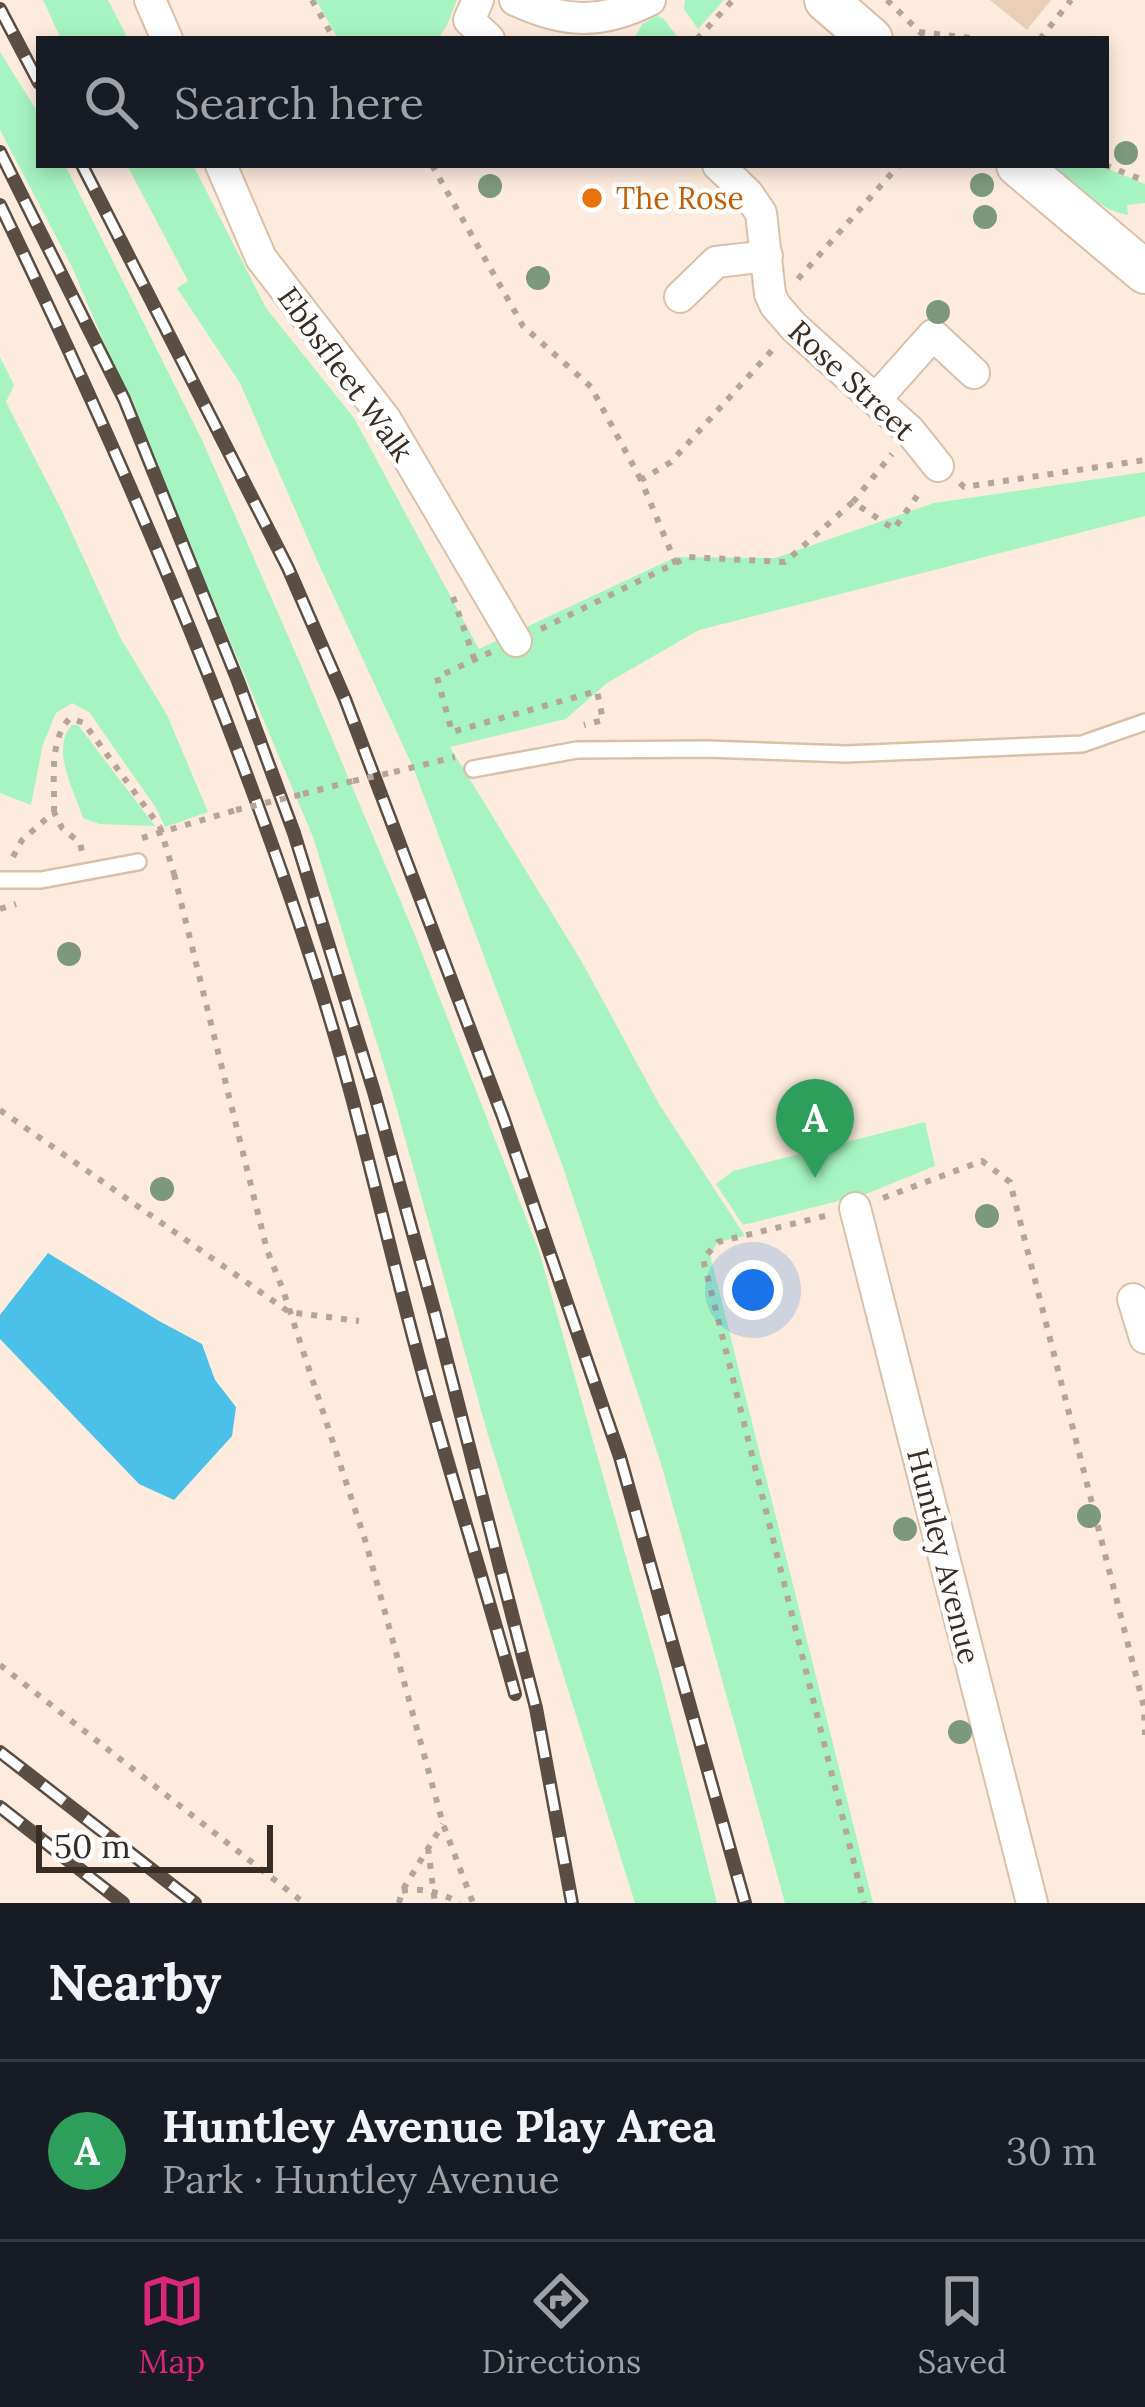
<!DOCTYPE html>
<html lang="en">
<head>
<meta charset="utf-8">
<style>
	:root { --surface:#171b24; --page:#20242c; --text:#f1f3f6; --muted:#9ea1a6; --line:#363941; --accent:#db2777 }
	body { margin:0; font-family:Lora,serif; background:var(--page); color:var(--text) }
	.scale { position:absolute; left:36px; bottom:30px; width:237px; box-sizing:border-box; padding-left:12px; border:6px solid #382d24; border-top:0; font-size:33px; line-height:42px; white-space:nowrap; color:#382d24; -webkit-text-stroke:9px #fff; paint-order:stroke }
	.you { position:absolute; left:753px; top:1290px; width:42px; height:42px; margin:-30px; border:9px solid #fff; border-radius:50%; background:#1a73e8; box-shadow:0 0 0 18px #1a73e833 }
	.badge { display:grid; place-items:center; width:78px; height:78px; border-radius:50%; background:var(--accent); color:#fff; font-size:39px; font-weight:700 }
	.pin { position:absolute; translate:-50% -99px; filter:drop-shadow(0 3px 6px #0008) }
	.pin::after { content:''; position:absolute; top:63px; width:42px; height:36px; background:inherit; clip-path:polygon(0 0,100% 0,50% 100%) }
	.list { margin:0; padding:0; list-style:none }
	h2 { display:flex; justify-content:space-between; align-items:center; height:156px; margin:0; padding:0 48px; font-size:51px }
	h2 small { font-size:39px; font-weight:400; color:var(--muted) }
	.list li { display:grid; grid-template-columns:78px 1fr auto; gap:36px; align-items:center; box-sizing:border-box; height:180px; padding:0 48px; border-top:3px solid var(--line) }
	.list b { display:block; font-size:45px; white-space:nowrap }
	.list p { margin:0; font-size:39px; white-space:nowrap; color:var(--muted) }
	.list em { font-size:39px; font-style:normal; color:var(--muted) }
	.icon { flex:none; width:66px; height:66px; fill:none; stroke:currentColor; stroke-width:2; stroke-linecap:round; stroke-linejoin:round }
	.map { position:relative; flex:none; width:1145px; height:1903px; overflow:hidden }
	.search { position:absolute; background:var(--surface); box-shadow:0 6px 18px #0003; left:36px; right:36px; top:36px; height:132px; display:flex; align-items:center; gap:30px; box-sizing:border-box; padding:0 42px; border-radius:0px; color:var(--muted); font-size:45px }
	.sheet { height:336px; background:var(--surface) }
	nav { display:flex; justify-content:space-around; align-items:center; box-sizing:border-box; height:168px; border-top:3px solid var(--line); background:var(--surface); font-size:33px; color:var(--muted) }
	nav a { display:grid; justify-items:center; gap:6px }
	nav .on { color:var(--accent) }
	.map>svg:first-child { display:block }
	.green { fill:#a6f4c0 }
	.water { fill:#4bc0e9 }
	.building { fill:#eaceb6 }
	.lines { fill:none; stroke-linecap:round; stroke-linejoin:round }
	.lane-casing { stroke:#dbc0a8; stroke-width:20 }
	.street-casing { stroke:#dbc0a8; stroke-width:34 }
	.secondary-casing { stroke:#dbc0a8; stroke-width:46 }
	.path { stroke:#b4a598; stroke-width:6; stroke-dasharray:6 9; stroke-linecap:butt }
	.lane { stroke:#fff; stroke-width:15 }
	.street { stroke:#fff; stroke-width:30 }
	.secondary { stroke:#fff; stroke-width:42 }
	.rail-casing { stroke:#5a4e44; stroke-width:14 }
	.rail { stroke:#fff; stroke-width:9; stroke-dasharray:27; stroke-linecap:butt }
	.path-bridge { stroke:#b4a598; stroke-width:6; stroke-dasharray:6 9; stroke-linecap:butt }
	.tree { fill:#7c997e }
	.food-dot { fill:#e8710a; stroke:#fff; stroke-width:4.5 }
	.labels { text-anchor:middle; dominant-baseline:central; stroke-width:9; stroke-linejoin:round; paint-order:stroke }
	.food-label { font-size:30px; fill:#c56008; stroke:#fff; text-anchor:start }
	.street-label { font-size:30px; fill:#382d24; stroke:#fff }
</style>
</head>
<body>
<div class="map">
<svg width="1145" height="1903" viewBox="0 0 1145 1903">
	<rect width="100%" height="100%" fill="#fdecdd"/>
	<path class="green" d="M 43,0 L 108,0 L 128,39 L 61,39 Z
		M 316,0 L 457,0 L 447,25 L 438,39 L 338,39 Z
		M 685,0 L 724,0 L 698,29 L 684,9 Z
		M 657,16 L 663,18 L 679,39 L 634,39 L 642,24 Z
		M 0,52 L 39,114 L 39,165 L 65,165 L 202,440 L 303,670 L 414,933 L 539,1251 L 660,1676 L 717,1903 L 635,1903 L 488,1435 L 392,1092 L 313,837 L 72,267 L 0,130 Z
		M 127,165 L 193,165 L 266,308 L 354,418 L 479,649 L 676,557 L 775,558 L 934,503 L 1145,472 L 1145,516 L 699,630 L 607,683 L 566,719 L 450,747 L 582,962 L 659,1104 L 745,1236 L 718,1242 L 710,1255 L 873,1903 L 785,1903 L 662,1467 L 564,1170 L 413,767 L 320,567 L 240,383 L 177,288 L 188,281 Z
		M 1060,165 L 1099,165 L 1145,184 L 1145,203 L 1127,205 L 1128,215 C 1101,211 1078,186 1056,170 Z
		M 0,357 L 14,385 L 6,402 L 61,509 L 120,637 L 167,715 L 208,812 L 165,827 L 156,808 L 89,712 L 72,703 L 56,713 L 43,744 L 31,805 L 0,793 Z
		M 72,725 L 78,725 L 155,826 L 99,824 L 83,818 C 74,790 50,749 72,725 Z
		M 925,1122 L 935,1166 L 866,1194 L 743,1225 L 716,1184 L 733,1171 Z"/>
	<path class="water" d="M 48,1253 L 159,1321 L 202,1344 L 215,1380 L 236,1407 L 232,1436 L 174,1500 L 139,1484 L 0,1339 L 0,1315 Z"/>
	<path class="building" d="M 990,0 L 1051,0 L 1027,30 Z"/>
	<g class="lines">
		<g class="lane-casing">
			<path id="lane" d="M 473,769 L 577,750 L 707,749 L 846,754 L 1082,744 L 1145,722
				M 0,880 L 41,880 L 138,862"/>
		</g>
		<g class="street-casing">
			<path id="street" d="M 150,0 L 167,39
				M 478,0 L 469,20 L 489,39
				M 515,0 C 564,23 601,25 650,0
				M 221,165 L 261,258 L 386,420 L 516,641
				M 718,165 L 748,194 L 761,213 L 770,294 L 775,305 L 794,327 L 910,431 L 938,466
				M 680,297 L 716,262 L 767,256
				M 875,400 L 933,335 L 974,373
				M 855,1208 L 1032,1903
				M 1133,1299 L 1145,1338"/>
		</g>
		<g class="secondary-casing">
			<path id="secondary" d="M 826,0 L 871,39
				M 1018,165 L 1145,272"/>
		</g>
		<path class="path" d="M 312,0 L 334,39
			M 887,0 L 927,39
			M 919,32 L 978,39
			M 697,39 L 733,0
			M 1040,39 L 1071,0
			M 432,165 L 523,326 L 591,387 L 641,480
			M 1105,165 L 1145,181
			M 798,279 L 899,165
			M 960,483 L 964,487 L 1145,460
			M 853,502 L 892,454
			M 676,564 L 641,480 L 671,462 L 775,347
			M 453,597 L 474,658
			M 541,629 L 688,557 L 785,562 L 853,502 L 894,529 L 922,489
			M 491,652 L 437,677 L 452,732 L 597,691 L 603,720 L 584,725
			M 394,772 L 455,757
			M 303,794 L 353,781
			M 54,812 C 55,782 48,741 70,718 L 84,723 L 160,827
			M 142,838 L 236,810
			M 13,857 L 22,840 L 54,812 L 62,828 L 80,843 L 82,852
			M 174,874 L 267,1250 L 283,1290 L 366,1543 L 443,1824 L 473,1903
			M 0,909 L 16,904
			M 0,1110 L 289,1312 L 359,1321
			M 883,1198 L 982,1161 L 1010,1182 L 1144,1707 L 1145,1735
			M 825,1216 L 718,1242 L 703,1259 L 864,1903
			M 0,1665 L 304,1903
			M 428,1848 L 435,1903
			M 402,1891 C 423,1887 441,1893 460,1903
			M 399,1903 L 402,1891 L 443,1824"/>
		<use href="#lane" class="lane"/>
		<use href="#street" class="street"/>
		<use href="#secondary" class="secondary"/>
		<g class="rail-casing">
			<path id="rail" d="M 0,9 L 39,83
				M 0,152 L 124,399 L 238,681 L 294,833 L 374,1092 L 435,1314 L 536,1708 L 572,1903
				M 82,165 L 288,568 L 345,699 L 503,1117 L 620,1457 L 745,1903
				M 0,205 C 120,453 229,706 314,968 C 359,1106 388,1249 427,1389 C 455,1491 487,1592 515,1694
				M 0,1752 L 195,1903
				M 0,1807 L 123,1903"/>
		</g>
		<use href="#rail" class="rail"/>
		<path class="path-bridge" d="M 353,781 L 394,772
			M 236,810 L 303,794
			M 160,827 L 174,874"/>
	</g>
	<g class="tree">
		<circle cx="1126" cy="153" r="12"/>
		<circle cx="982" cy="185" r="12"/>
		<circle cx="490" cy="186" r="12"/>
		<circle cx="985" cy="217" r="12"/>
		<circle cx="538" cy="278" r="12"/>
		<circle cx="938" cy="312" r="12"/>
		<circle cx="69" cy="954" r="12"/>
		<circle cx="162" cy="1189" r="12"/>
		<circle cx="987" cy="1216" r="12"/>
		<circle cx="1089" cy="1516" r="12"/>
		<circle cx="905" cy="1529" r="12"/>
		<circle cx="960" cy="1732" r="12"/>
	</g>
	<circle class="food-dot" cx="592" cy="198" r="12"/>
	<g class="labels">
		<g class="food-label">
			<text x="616" y="198">The Rose</text>
		</g>
		<g class="street-label">
			<text transform="translate(346 374) rotate(54)">Ebbsfleet Walk</text>
			<text transform="translate(852 380) rotate(43)">Rose Street</text>
			<text transform="translate(944 1556) rotate(76)">Huntley Avenue</text>
		</g>
	</g>
</svg>
<div class="scale">50 m</div>
<div class="you"></div>
<div class="pin badge" style="left:815px;top:1178px;background:#2e9e5b">A</div>
<div class="search"><svg class="icon" aria-label="search" viewBox="0 0 24 24"><circle cx="10" cy="10" r="6"/><path d="M15 15l6 6"/></svg>Search here</div>
</div>
<section class="sheet">
<h2>Nearby<small></small></h2>
<ul class="list">
<li><span class="badge" style="background:#2e9e5b">A</span><div><b>Huntley Avenue Play Area</b><p>Park · Huntley Avenue</p></div><em>30 m</em></li>
</ul>
</section>
<nav>
<a class="on"><svg class="icon" aria-label="map" viewBox="0 0 24 24"><path d="M3 6l6-2 6 2 6-2v14l-6 2-6-2-6 2zM9 4v14M15 6v14"/></svg>Map</a>
<a><svg class="icon" aria-label="directions" viewBox="0 0 24 24"><path d="M12 3l9 9-9 9-9-9zM9 14v-3h6M13 9l2 2-2 2"/></svg>Directions</a>
<a><svg class="icon" aria-label="saved" viewBox="0 0 24 24"><path d="M7 4h10v16l-5-4-5 4z"/></svg>Saved</a>
</nav>
</body>
</html>
